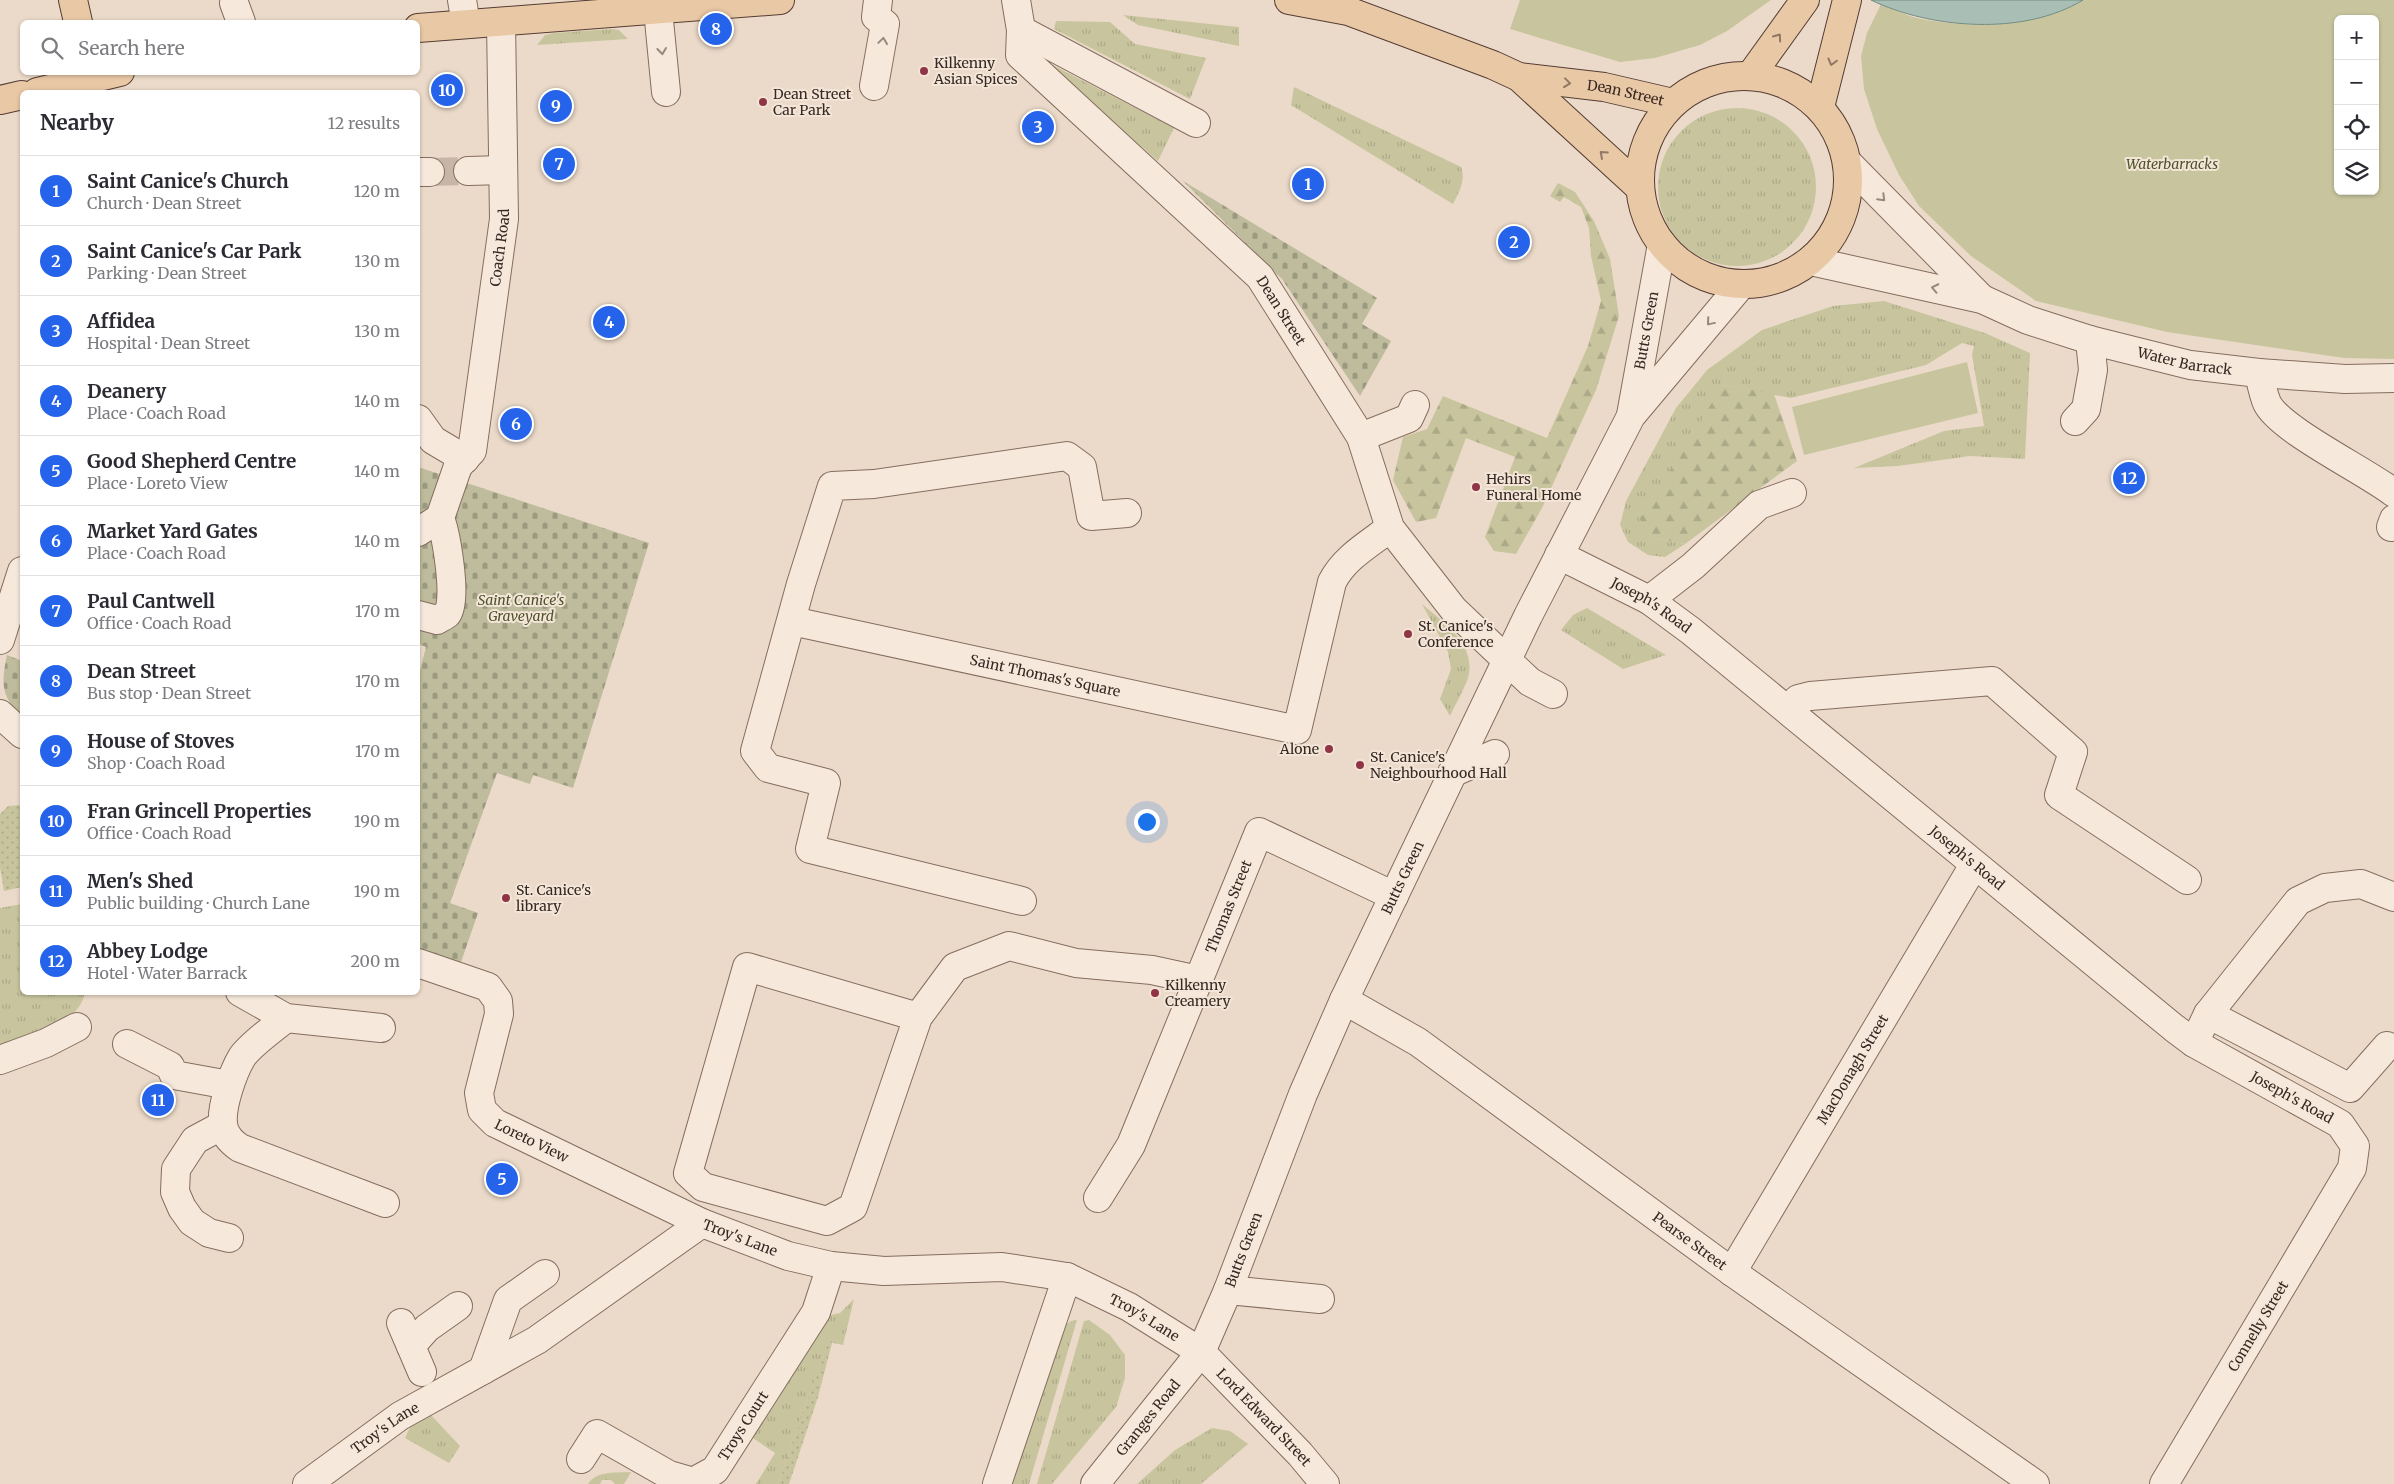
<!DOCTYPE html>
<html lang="en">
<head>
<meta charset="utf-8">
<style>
	:root { --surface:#fff; --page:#f2f2f3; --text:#2b2b33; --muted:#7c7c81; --line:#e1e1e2; --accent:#2563eb }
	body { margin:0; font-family:Merriweather,serif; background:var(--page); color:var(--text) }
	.controls { position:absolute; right:15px; top:15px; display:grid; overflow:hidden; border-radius:8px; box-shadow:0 1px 4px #0004 }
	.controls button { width:45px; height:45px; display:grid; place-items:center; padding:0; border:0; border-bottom:1px solid var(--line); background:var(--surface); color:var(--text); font:25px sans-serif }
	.you { position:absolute; left:1146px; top:821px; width:18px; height:18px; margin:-12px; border:4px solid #fff; border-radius:50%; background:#1a73e8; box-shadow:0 0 0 8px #1a73e833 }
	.badge { display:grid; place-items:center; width:32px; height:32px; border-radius:50%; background:var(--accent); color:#fff; font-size:16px; font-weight:700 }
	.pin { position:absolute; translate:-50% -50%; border:2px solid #fff; box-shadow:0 1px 5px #0006 }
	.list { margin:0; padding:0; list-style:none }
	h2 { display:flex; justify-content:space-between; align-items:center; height:65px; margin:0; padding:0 20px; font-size:21px }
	h2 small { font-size:16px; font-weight:400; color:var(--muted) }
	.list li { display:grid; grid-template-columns:32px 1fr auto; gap:15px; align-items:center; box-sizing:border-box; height:70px; padding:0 20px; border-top:1px solid var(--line) }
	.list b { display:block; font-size:19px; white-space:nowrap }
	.list p { margin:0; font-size:16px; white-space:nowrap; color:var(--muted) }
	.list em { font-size:16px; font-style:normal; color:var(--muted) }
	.icon { flex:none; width:28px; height:28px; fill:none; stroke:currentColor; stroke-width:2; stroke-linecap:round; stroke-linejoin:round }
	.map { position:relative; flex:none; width:2394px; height:1484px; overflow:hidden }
	.search { position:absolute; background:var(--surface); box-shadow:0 1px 4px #0004; left:20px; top:20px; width:400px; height:55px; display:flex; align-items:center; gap:12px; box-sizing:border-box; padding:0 18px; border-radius:8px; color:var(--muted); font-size:19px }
	.panel { position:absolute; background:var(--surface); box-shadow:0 1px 4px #0004; left:20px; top:90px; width:400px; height:905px; border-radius:8px }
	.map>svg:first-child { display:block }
	.grass { fill:url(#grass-tufts) }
	.forest { fill:url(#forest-firs) }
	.cemetery { fill:url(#cemetery-stones) }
	.park { fill:#c8c59e; fill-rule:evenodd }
	.garden { fill:url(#garden-dots) }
	.water { fill:#a9bfb5; stroke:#718d81 }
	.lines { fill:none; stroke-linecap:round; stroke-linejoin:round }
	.minor-tunnel { stroke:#c7b6a8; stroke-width:28; stroke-dasharray:28 14; stroke-linecap:butt }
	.minor-casing { stroke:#856d5f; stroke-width:30 }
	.major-casing { stroke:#543c33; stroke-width:30 }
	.minor { stroke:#f6e9dc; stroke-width:28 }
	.major { stroke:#e9c8a5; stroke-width:28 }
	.oneway { stroke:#907864 }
	.oneway2 { stroke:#96887f }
	.poi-dot { fill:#8f3546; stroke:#f3e6d8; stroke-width:2 }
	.labels { text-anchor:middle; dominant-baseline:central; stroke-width:4; stroke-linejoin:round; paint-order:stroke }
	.poi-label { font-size:14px; fill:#372822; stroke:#f3e6d8; text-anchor:start }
	.street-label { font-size:14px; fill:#372822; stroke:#f3e6d8 }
	.park-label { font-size:14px; font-style:italic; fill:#4f522a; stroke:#f3e6d8 }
</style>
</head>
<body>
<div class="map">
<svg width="2394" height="1484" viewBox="0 0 2394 1484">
	<defs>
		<pattern id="grass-tufts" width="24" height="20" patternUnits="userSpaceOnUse" patternTransform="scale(1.25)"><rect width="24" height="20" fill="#c8c59e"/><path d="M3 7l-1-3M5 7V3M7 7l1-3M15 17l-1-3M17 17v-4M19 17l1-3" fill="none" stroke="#aca988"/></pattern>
		<pattern id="forest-firs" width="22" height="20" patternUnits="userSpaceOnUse" patternTransform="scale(1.25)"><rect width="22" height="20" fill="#c8c59e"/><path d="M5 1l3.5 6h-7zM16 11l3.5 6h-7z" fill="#aca988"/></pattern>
		<pattern id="cemetery-stones" width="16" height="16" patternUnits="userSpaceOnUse" patternTransform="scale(1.25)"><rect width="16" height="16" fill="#bebc9c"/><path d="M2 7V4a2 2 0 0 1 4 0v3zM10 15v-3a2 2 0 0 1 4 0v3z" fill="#9b997f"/></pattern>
		<pattern id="garden-dots" width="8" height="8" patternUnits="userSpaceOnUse" patternTransform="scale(1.25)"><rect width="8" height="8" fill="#c8c59e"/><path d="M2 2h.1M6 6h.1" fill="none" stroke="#aca988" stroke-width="1.8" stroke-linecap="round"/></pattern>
	</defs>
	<rect width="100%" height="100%" fill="#ebdac9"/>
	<path class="grass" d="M 1123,15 L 1239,27 L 1239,46 L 1138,25 Z
		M 1056,21 L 1110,22 L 1135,44 L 1206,58 L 1190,99 L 1054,29 Z
		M 612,29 L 619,30 L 628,39 L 537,45 L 545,35 L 554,33 Z
		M 1041,59 L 1174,128 L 1158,161 Z
		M 1294,87 L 1461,167 C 1466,181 1459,192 1453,204 L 1291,105 Z
		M1658 187a79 79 0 1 1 158 0a79 79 0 1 1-158 0Z
		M 1884,301 L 1985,333 L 2030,353 L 2025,459 L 1970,456 L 1898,466 L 1854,468 L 1944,431 L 1984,426 L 1972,355 L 1974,346 L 1962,343 L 1926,365 L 1791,398 L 1723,385 L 1653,538 L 1685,544 L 1665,557 L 1648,555 L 1628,542 L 1620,525 L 1626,501 L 1676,408 L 1707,370 L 1762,330 L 1833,306 Z
		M 1422,604 C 1445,624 1479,646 1467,681 C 1462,693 1455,705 1450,716 L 1440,699 L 1451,669 L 1448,652 Z
		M 1587,608 L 1666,655 L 1623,669 L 1561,630 L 1573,615 Z
		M 22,904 L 22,992 L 85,993 C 78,1026 28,1038 0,1049 L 0,908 Z
		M 854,1299 L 843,1345 L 828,1342 L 778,1484 L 756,1484 L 775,1453 L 753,1438 L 827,1316 L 840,1313 Z
		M 1077,1320 L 1029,1484 L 1012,1484 L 1057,1331 L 1071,1321 Z
		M 1089,1320 L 1110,1335 L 1125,1355 L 1125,1378 L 1116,1407 L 1052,1484 L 1037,1484 L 1084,1321 Z
		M 430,1414 L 460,1446 L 449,1463 L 405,1438 L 411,1425 Z
		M 1212,1428 L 1230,1431 L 1248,1444 L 1201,1484 L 1137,1484 L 1175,1450 Z
		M 631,1472 L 624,1484 L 615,1484 L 611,1480 L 602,1480 L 600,1484 L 588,1484 C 597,1470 617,1473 631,1472 Z"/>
	<path class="forest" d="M 1558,183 L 1575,192 L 1594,221 L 1610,259 L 1619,316 L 1596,390 L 1542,508 L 1516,554 L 1494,551 L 1485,537 L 1515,457 L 1466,438 L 1436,518 L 1416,522 L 1393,480 L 1403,437 L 1427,429 L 1443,396 L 1547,438 L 1588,346 L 1601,301 L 1591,256 L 1589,228 L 1581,207 L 1564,197 L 1560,202 L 1550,196 Z
		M 1723,385 L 1774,394 L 1797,461 L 1685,544 L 1653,538 L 1640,519 Z"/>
	<path class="cemetery" d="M 1183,181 L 1377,298 L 1362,324 L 1391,341 L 1360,396 L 1282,279 Z
		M 418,467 L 649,543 L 573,788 L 533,775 L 530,784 L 497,773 L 450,903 L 478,913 L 460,965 L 418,954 L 418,678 L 426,647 L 418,644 Z
		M 7,655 L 22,661 L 22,718 C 1,695 1,685 7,655 Z"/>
	<path class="park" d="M 1520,0 L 1771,0 L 1727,31 L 1700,45 L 1655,58 L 1620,62 L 1510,29 Z
		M 2083,0 L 2394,0 L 2394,359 L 2344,358 L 2167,332 L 2036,301 L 1971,256 L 1919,206 L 1899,175 L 1877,129 L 1864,89 L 1861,56 L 1867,33 L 1881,4 C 1892,9 1905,15 1917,18 C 1967,29 2038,28 2083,0 ZM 2338,19 L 2375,19 L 2375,191 L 2338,191 Z
		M 1967,362 L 1978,413 L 1804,455 L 1792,407 Z"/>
	<path class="garden" d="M 22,805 L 22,887 L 4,891 L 0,867 L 0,814 L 8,806 Z
		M 828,1341 L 832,1343 L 818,1397 L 789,1484 L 778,1484 Z"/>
	<path class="water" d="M 1871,0 L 2083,0 C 2024,36 1931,29 1871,0 Z"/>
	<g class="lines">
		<path class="minor-tunnel" d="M 430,172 L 468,171"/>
		<g class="minor-casing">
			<g id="minor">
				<path d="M 462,0 L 466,24"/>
				<path id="s1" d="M 1016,0 L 1021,30 L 1020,55 L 1260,277 L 1361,437 L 1390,528 L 1454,610 L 1530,682 L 1553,694"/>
				<path d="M 234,3 L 241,22"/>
				<path d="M 658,10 L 666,92"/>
				<path d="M 1021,30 L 1196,123"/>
				<path d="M 874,86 L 885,24 L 876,17 L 878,0"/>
				<path d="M 1848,163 L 1982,299"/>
				<path d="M 468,171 L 503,170"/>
				<path d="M 418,172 L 430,172"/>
				<path id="s2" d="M 1811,261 L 1982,299 L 2028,320 L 2090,340 L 2190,365 L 2259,373 L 2345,379 L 2394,378"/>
				<path d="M 2259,373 C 2261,382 2263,394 2267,403 C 2280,430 2366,471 2394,493"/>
				<path id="s3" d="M 1631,415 L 1662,244"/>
				<path d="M 418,419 L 433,440 L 465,459"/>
				<path d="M 2075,421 L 2086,409 L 2093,370 L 2090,340"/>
				<path d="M 1361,437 L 1409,418 L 1415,405"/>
				<path id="s4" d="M 458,466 L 472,451 L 504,219 L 501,22"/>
				<path d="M 440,518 L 458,466"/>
				<path d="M 2391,527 L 2394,519"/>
				<path d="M 418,532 L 440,518 C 446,534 458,601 447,614 C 445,616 440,618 437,620 L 418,615"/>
				<path id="s5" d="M 1559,555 L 1649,600 L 1691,631 L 2174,1028 L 2194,1043 L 2340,1124 L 2355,1146 L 2352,1168 L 2164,1484"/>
				<path d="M 1649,600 L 1693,566 L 1759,505 L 1792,493"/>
				<path id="s6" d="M 792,621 L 1297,730 L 1332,582 C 1344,558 1369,544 1390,528"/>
				<path d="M 0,640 L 22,571"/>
				<path d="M 1788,710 L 1798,699 L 1810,696 L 1992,681 L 2073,752 L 2059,795 L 2187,880"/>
				<path d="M 0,714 L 22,734"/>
				<path d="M 1452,773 L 1495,754"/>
				<path d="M 1022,901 L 810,849 L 826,783 L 768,768 L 755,751 L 801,584 L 832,486 L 874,484 L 1067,456 L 1082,467 L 1091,516 L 1127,513"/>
				<path id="s7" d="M 418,963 L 488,987 L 498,1001 L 499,1014 L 479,1093 L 482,1110 L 495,1123 L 702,1223 L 788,1256 L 831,1266 L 884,1271 L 1002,1267 L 1067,1277 L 1129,1307 L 1201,1352 L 1300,1454 L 1325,1484"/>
				<path d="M 240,992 L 286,1018 L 381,1028"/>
				<path id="s8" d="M 1344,1000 L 1418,1042 L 1732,1272 L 2035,1484"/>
				<path d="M 2208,1014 L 2350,1088 L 2387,1046"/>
				<path d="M 918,1017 L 747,967 L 688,1173 L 703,1187 L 827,1221 L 853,1207 L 918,1017 L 955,967 L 1009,946 L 1076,963 L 1152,970 L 1198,980"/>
				<path d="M 286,1018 C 273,1029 251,1044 242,1057 C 233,1072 221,1106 223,1124 C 224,1135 231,1142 240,1148 L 385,1203"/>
				<path d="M 2194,1043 L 2208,1014 L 2298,901 L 2325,888 L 2361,884 L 2394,897"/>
				<path d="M 127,1044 L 170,1066 L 174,1075 L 229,1085"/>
				<path d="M 0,1060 L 46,1043 L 77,1027"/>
				<path d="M 223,1125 L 195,1140 L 176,1169 L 175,1192 L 182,1208 L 192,1222 L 209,1233 L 229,1238"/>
				<path id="s9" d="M 1098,1198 L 1131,1145 L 1259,832 L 1394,896"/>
				<path id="s10" d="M 1732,1272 L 1974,865"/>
				<path d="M 1228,1290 L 1320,1299"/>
				<path d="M 401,1323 L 422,1372"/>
				<path d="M 411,1346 L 427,1328 L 458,1306"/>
				<path d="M 483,1370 L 508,1300 L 545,1274"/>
				<path id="s11" d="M 581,1459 L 597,1434 L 669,1475 L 693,1482 L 715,1470 L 816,1312 L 831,1266"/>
				<path id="s12" d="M 307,1484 L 400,1416 L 537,1340 L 702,1223"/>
				<path d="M 997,1484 L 1067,1277"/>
				<path id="s13" d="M 1095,1484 L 1201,1352 L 1228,1290 L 1303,1094 L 1344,1000 L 1528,616 L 1631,416 L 1741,285"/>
			</g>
		</g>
		<g class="major-casing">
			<g id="major">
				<path d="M 73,0 L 78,22"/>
				<path id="s14" d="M 1289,0 L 1348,11 L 1493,65 L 1519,77 L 1604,87 L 1673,103"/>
				<path d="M 418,28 L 780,0"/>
				<path d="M 1751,75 L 1805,0"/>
				<circle cx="1744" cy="180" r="104"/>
				<path d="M 1519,77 L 1639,187"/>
				<path d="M 37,92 L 120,72"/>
				<path d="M 0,100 L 22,95"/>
				<path d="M 1820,107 L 1847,0"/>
			</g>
		</g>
		<use href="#minor" class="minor"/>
		<use href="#major" class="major"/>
	</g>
	<defs><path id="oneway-chevron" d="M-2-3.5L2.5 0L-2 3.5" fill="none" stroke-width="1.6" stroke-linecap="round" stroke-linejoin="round" transform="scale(1.25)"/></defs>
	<g class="oneway">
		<use href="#oneway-chevron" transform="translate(1778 37) rotate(-55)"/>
		<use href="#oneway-chevron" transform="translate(1832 62) rotate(105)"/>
		<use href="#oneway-chevron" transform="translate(1567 83) rotate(7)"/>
		<use href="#oneway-chevron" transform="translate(1603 154) rotate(-138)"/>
	</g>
	<g class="oneway2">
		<use href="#oneway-chevron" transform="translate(883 41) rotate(-82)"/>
		<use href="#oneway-chevron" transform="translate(662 51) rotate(84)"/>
		<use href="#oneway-chevron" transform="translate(1882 198) rotate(45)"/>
		<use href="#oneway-chevron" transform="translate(1935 288) rotate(-168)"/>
		<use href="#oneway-chevron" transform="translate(1710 322) rotate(130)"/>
	</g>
	<g class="poi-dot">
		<circle cx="924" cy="71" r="5"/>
		<circle cx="763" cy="102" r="5"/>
		<circle cx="1476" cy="487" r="5"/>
		<circle cx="1408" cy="634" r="5"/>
		<circle cx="1329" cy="749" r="5"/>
		<circle cx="1360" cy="765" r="5"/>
		<circle cx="506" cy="898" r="5"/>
		<circle cx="1155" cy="993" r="5"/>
	</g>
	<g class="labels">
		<g class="poi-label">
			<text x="934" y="63">Kilkenny<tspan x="934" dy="16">Asian Spices</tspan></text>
			<text x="773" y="94">Dean Street<tspan x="773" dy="16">Car Park</tspan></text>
			<text x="1486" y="479">Hehirs<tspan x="1486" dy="16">Funeral Home</tspan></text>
			<text x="1418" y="626">St. Canice's<tspan x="1418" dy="16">Conference</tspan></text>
			<text x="1319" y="749" text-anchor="end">Alone</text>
			<text x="1370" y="757">St. Canice's<tspan x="1370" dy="16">Neighbourhood Hall</tspan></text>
			<text x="516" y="890">St. Canice's<tspan x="516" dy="16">library</tspan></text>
			<text x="1165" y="985">Kilkenny<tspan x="1165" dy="16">Creamery</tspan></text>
		</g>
		<g class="street-label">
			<text stroke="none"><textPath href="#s14" startOffset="351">Dean Street</textPath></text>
			<text stroke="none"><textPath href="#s4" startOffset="226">Coach Road</textPath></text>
			<text stroke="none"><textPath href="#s1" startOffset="422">Dean Street</textPath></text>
			<text stroke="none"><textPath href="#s3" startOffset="86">Butts Green</textPath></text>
			<text stroke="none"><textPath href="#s2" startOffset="388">Water Barrack</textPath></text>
			<text stroke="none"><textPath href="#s5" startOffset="105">Joseph's Road</textPath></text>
			<text stroke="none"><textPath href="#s6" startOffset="259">Saint Thomas's Square</textPath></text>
			<text stroke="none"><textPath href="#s5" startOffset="510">Joseph's Road</textPath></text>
			<text stroke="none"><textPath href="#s13" startOffset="685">Butts Green</textPath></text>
			<text stroke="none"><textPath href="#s9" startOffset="320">Thomas Street</textPath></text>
			<text stroke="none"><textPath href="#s10" startOffset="236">MacDonagh Street</textPath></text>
			<text stroke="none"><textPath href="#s5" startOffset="915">Joseph's Road</textPath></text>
			<text stroke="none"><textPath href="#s7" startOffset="262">Loreto View</textPath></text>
			<text stroke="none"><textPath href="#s7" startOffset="492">Troy's Lane</textPath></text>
			<text stroke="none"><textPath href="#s8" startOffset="422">Pearse Street</textPath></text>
			<text stroke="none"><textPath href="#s13" startOffset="280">Butts Green</textPath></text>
			<text stroke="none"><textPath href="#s7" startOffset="912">Troy's Lane</textPath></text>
			<text transform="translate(2258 1326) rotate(-59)">Connelly Street</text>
			<text stroke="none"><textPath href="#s13" startOffset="85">Granges Road</textPath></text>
			<text stroke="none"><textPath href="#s7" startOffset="1069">Lord Edward Street</textPath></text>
			<text stroke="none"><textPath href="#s11" startOffset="215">Troys Court</textPath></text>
			<text stroke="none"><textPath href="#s12" startOffset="96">Troy's Lane</textPath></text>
		</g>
		<g class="park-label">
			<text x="2172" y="164">Waterbarracks</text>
			<text x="521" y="600">Saint Canice's<tspan x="521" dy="16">Graveyard</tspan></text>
		</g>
	</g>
</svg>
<div class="controls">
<button>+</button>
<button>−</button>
<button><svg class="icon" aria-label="locate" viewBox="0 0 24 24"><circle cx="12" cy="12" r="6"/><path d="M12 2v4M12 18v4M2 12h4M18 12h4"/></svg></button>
<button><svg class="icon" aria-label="layers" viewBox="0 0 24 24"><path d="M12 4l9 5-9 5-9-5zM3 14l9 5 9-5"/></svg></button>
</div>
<div class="you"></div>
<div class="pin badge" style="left:1308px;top:184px">1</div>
<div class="pin badge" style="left:1514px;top:242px">2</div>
<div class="pin badge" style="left:1038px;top:127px">3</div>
<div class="pin badge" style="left:609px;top:322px">4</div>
<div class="pin badge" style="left:502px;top:1179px">5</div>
<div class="pin badge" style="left:516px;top:424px">6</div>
<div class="pin badge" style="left:559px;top:164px">7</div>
<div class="pin badge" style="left:716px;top:29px">8</div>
<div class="pin badge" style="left:556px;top:106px">9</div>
<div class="pin badge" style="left:447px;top:90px">10</div>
<div class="pin badge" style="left:158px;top:1100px">11</div>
<div class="pin badge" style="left:2129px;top:478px">12</div>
<div class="search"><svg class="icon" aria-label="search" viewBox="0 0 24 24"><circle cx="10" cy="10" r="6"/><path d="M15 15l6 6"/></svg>Search here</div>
<section class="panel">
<h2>Nearby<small>12 results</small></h2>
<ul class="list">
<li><span class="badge">1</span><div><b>Saint Canice's Church</b><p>Church · Dean Street</p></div><em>120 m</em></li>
<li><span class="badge">2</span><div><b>Saint Canice's Car Park</b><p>Parking · Dean Street</p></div><em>130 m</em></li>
<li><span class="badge">3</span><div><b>Affidea</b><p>Hospital · Dean Street</p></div><em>130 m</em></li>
<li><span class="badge">4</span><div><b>Deanery</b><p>Place · Coach Road</p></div><em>140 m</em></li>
<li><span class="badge">5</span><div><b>Good Shepherd Centre</b><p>Place · Loreto View</p></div><em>140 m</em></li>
<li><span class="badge">6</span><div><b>Market Yard Gates</b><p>Place · Coach Road</p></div><em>140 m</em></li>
<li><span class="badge">7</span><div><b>Paul Cantwell</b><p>Office · Coach Road</p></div><em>170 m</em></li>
<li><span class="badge">8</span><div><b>Dean Street</b><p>Bus stop · Dean Street</p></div><em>170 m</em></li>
<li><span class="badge">9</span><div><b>House of Stoves</b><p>Shop · Coach Road</p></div><em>170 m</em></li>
<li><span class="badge">10</span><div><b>Fran Grincell Properties</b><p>Office · Coach Road</p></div><em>190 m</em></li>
<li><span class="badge">11</span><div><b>Men's Shed</b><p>Public building · Church Lane</p></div><em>190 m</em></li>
<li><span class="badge">12</span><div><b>Abbey Lodge</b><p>Hotel · Water Barrack</p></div><em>200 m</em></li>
</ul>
</section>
</div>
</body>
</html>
